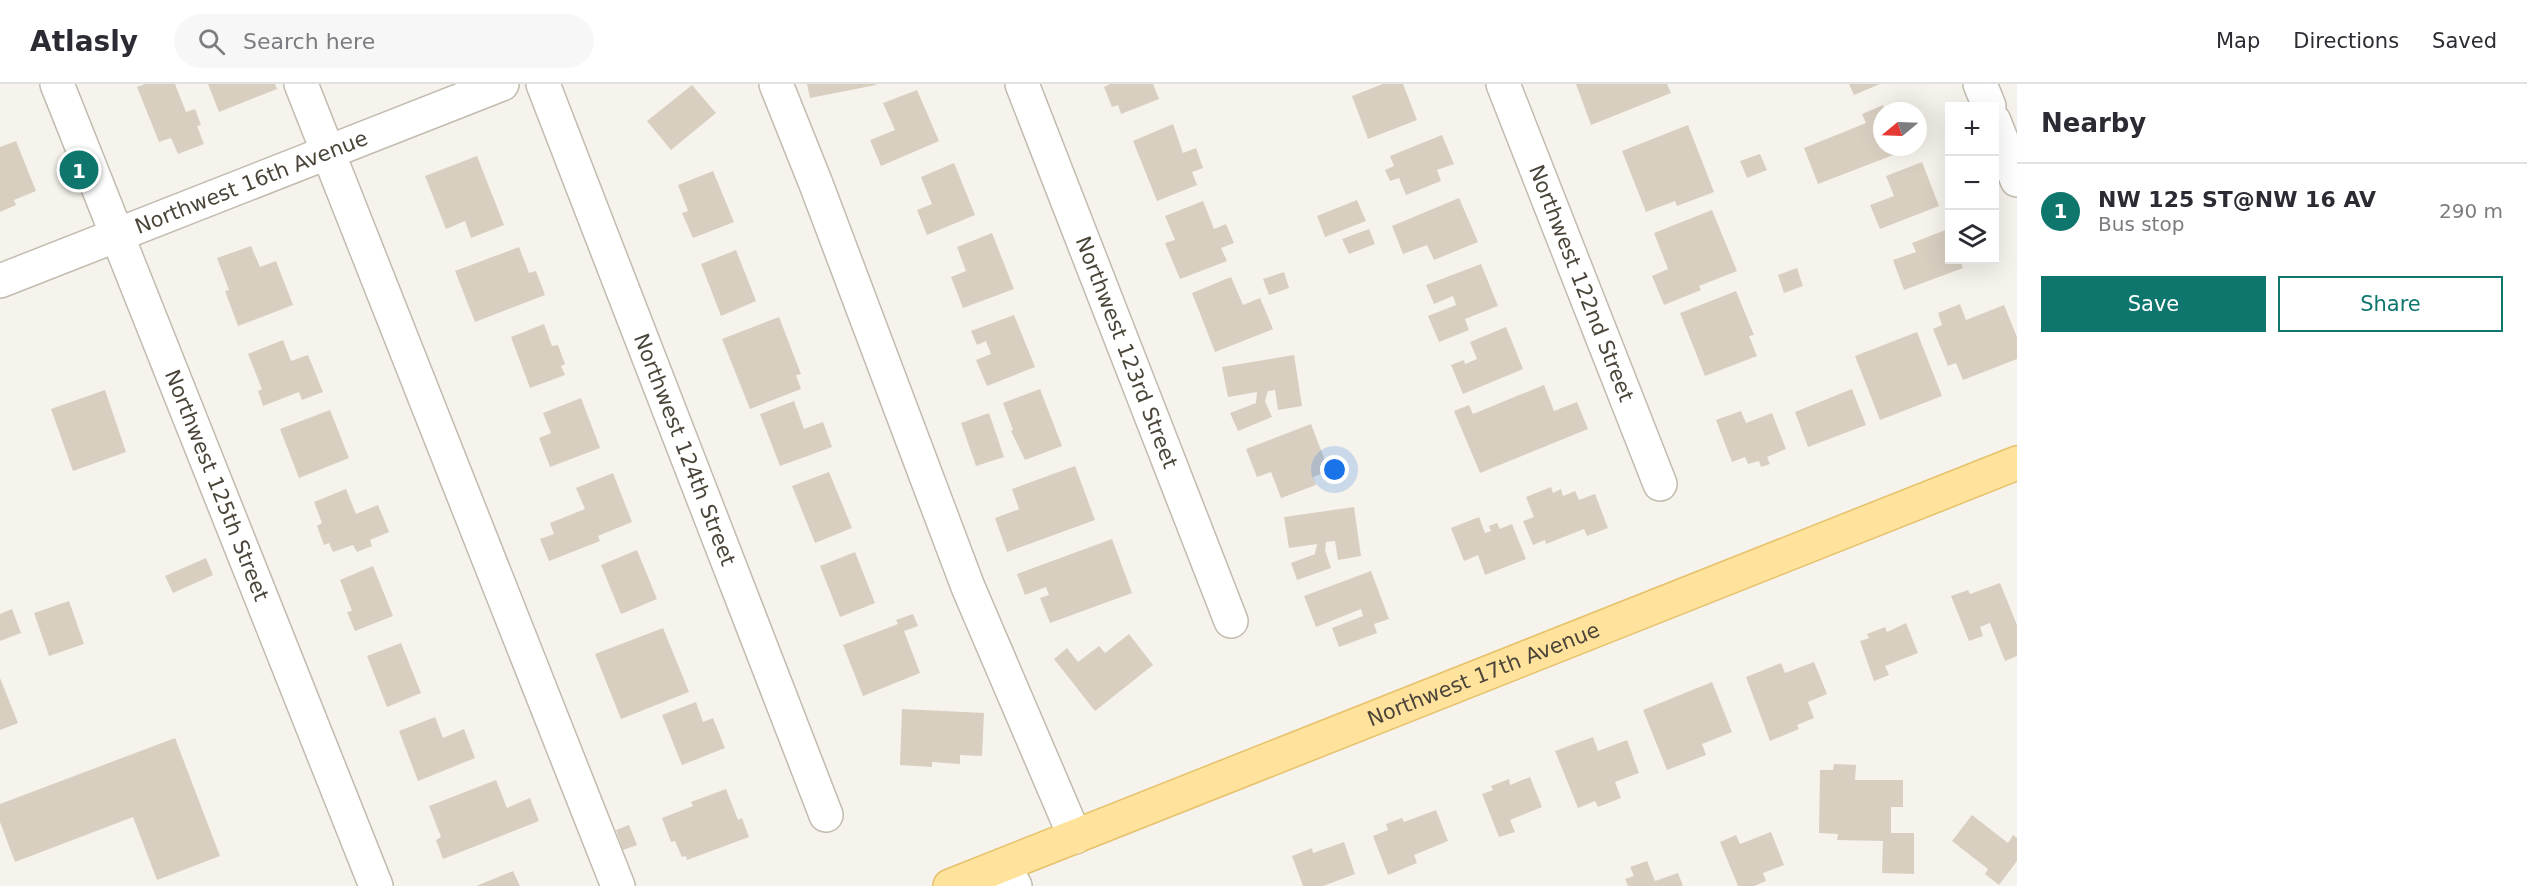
<!DOCTYPE html>
<html lang="en">
<head>
<meta charset="utf-8">
<style>
	:root { --surface:#fff; --page:#f7f7f7; --text:#2b2b33; --muted:#7c7c81; --line:#e1e1e2; --accent:#0f766e }
	body { margin:0; font-family:"DejaVu Sans",sans-serif; background:var(--page); color:var(--text) }
	.controls { position:absolute; right:18px; top:18px; display:grid; overflow:hidden; border-radius:0px; box-shadow:0 6px 24px #0002 }
	.controls button { width:54px; height:54px; display:grid; place-items:center; padding:0; border:0; border-bottom:2px solid var(--line); background:var(--surface); color:var(--text); font:30px sans-serif }
	.compass { position:absolute; left:1873px; top:18px; width:54px; height:54px; border-radius:50%; background:var(--surface); box-shadow:0 6px 24px #0002; rotate:251deg }
	.you { position:absolute; left:1335px; top:386px; width:21px; height:21px; margin:-15px; border:4px solid #fff; border-radius:50%; background:#1a73e8; box-shadow:0 0 0 9px #1a73e833 }
	.badge { display:grid; place-items:center; width:39px; height:39px; border-radius:50%; background:var(--accent); color:#fff; font-size:20px; font-weight:700 }
	.pin { position:absolute; translate:-50% -50%; border:3px solid #fff; box-shadow:0 2px 6px #0006 }
	.list { margin:0; padding:0; list-style:none }
	h2 { display:flex; justify-content:space-between; align-items:center; height:78px; margin:0; padding:0 24px; font-size:26px }
	h2 small { font-size:20px; font-weight:400; color:var(--muted) }
	.list li { display:grid; grid-template-columns:39px 1fr auto; gap:18px; align-items:center; box-sizing:border-box; height:96px; padding:0 24px; border-top:2px solid var(--line) }
	.list b { display:block; font-size:22px; white-space:nowrap }
	.list p { margin:0; font-size:20px; white-space:nowrap; color:var(--muted) }
	.list em { font-size:20px; font-style:normal; color:var(--muted) }
	.actions { display:flex; gap:12px; padding:18px 24px }
	.actions a { flex:1; padding:14px 0; border:2px solid var(--accent); border-radius:0px; text-align:center; font-size:21px; color:var(--accent) }
	.actions .main { background:var(--accent); color:#fff }
	.icon { flex:none; width:33px; height:33px; fill:none; stroke:currentColor; stroke-width:2; stroke-linecap:round; stroke-linejoin:round }
	.map { position:relative; flex:none; width:2017px; height:802px; overflow:hidden }
	header { display:flex; align-items:center; gap:36px; box-sizing:border-box; height:84px; padding:0 30px; background:var(--surface); border-bottom:2px solid var(--line) }
	header strong { font-size:28px }
	nav { display:flex; gap:33px; margin-inline-start:auto; font-size:21px }
	.search { width:420px; height:54px; background:var(--page); display:flex; align-items:center; gap:15px; box-sizing:border-box; padding:0 21px; border-radius:33px; color:var(--muted); font-size:22px }
	main { display:flex }
	aside { flex:1; background:var(--surface) }
	.map>svg:first-child { display:block }
	.building { fill:#d8cfc1 }
	.lines { fill:none; stroke-linecap:round; stroke-linejoin:round }
	.minor-casing { stroke:#c2bbae; stroke-width:36 }
	.major-casing { stroke:#e6c16a; stroke-width:36 }
	.minor { stroke:#fff; stroke-width:33 }
	.major { stroke:#ffe39c; stroke-width:33 }
	.labels { text-anchor:middle; dominant-baseline:central; stroke-width:4.5; stroke-linejoin:round; paint-order:stroke }
	.street-label { font-size:21px; fill:#4b4439; stroke:#fff }
</style>
</head>
<body>
<header>
<strong>Atlasly</strong>
<div class="search"><svg class="icon" aria-label="search" viewBox="0 0 24 24"><circle cx="10" cy="10" r="6"/><path d="M15 15l6 6"/></svg>Search here</div>
<nav><a>Map</a><a>Directions</a><a>Saved</a></nav>
</header>
<main>
<div class="map">
<svg width="2017" height="802" viewBox="0 0 2017 802">
	<rect width="100%" height="100%" fill="#f6f3ec"/>
	<path class="building" d="M 145,0 L 175,0 L 186,28 L 195,25 L 201,41 L 197,42 L 204,60 L 178,70 L 171,54 L 159,58 L 137,3 Z
		M 208,0 L 275,0 L 277,5 L 219,28 Z
		M 807,0 L 876,0 L 876,1 L 810,14 Z
		M 1110,0 L 1153,0 L 1159,15 L 1121,30 L 1118,21 L 1112,23 L 1104,3 Z
		M 1383,0 L 1403,0 L 1417,36 L 1368,55 L 1352,12 Z
		M 1576,0 L 1667,0 L 1671,9 L 1591,41 Z
		M 1849,0 L 1880,0 L 1854,11 Z
		M 692,1 L 716,29 L 671,66 L 647,37 Z
		M 917,6 L 939,57 L 881,82 L 870,56 L 895,46 L 883,19 Z
		M 1883,21 L 1885,27 L 1882,27 L 1882,63 L 1899,63 L 1901,68 L 1818,100 L 1804,64 L 1866,39 L 1862,30 Z
		M 1173,40 L 1183,69 L 1196,64 L 1203,84 L 1192,88 L 1197,101 L 1157,117 L 1133,57 Z
		M 1688,41 L 1714,108 L 1677,122 L 1675,117 L 1646,128 L 1622,67 Z
		M 1442,51 L 1454,80 L 1437,86 L 1441,97 L 1406,111 L 1399,94 L 1390,97 L 1385,86 L 1394,82 L 1390,72 Z
		M 16,57 L 36,107 L 14,116 L 16,121 L 0,128 L 0,63 Z
		M 1760,70 L 1767,86 L 1747,94 L 1740,77 Z
		M 477,72 L 504,141 L 471,154 L 465,137 L 446,145 L 425,92 Z
		M 1922,78 L 1939,122 L 1880,145 L 1870,121 L 1894,112 L 1886,92 Z
		M 954,79 L 975,131 L 927,151 L 917,126 L 932,120 L 921,93 Z
		M 713,87 L 734,138 L 693,154 L 682,129 L 688,127 L 678,101 Z
		M 1459,114 L 1478,158 L 1434,176 L 1427,161 L 1403,170 L 1392,142 Z
		M 1357,116 L 1366,137 L 1325,153 L 1317,132 Z
		M 1203,117 L 1214,145 L 1226,140 L 1234,159 L 1221,164 L 1227,177 L 1180,195 L 1165,159 L 1175,156 L 1165,132 Z
		M 1712,126 L 1737,187 L 1699,202 L 1701,206 L 1664,221 L 1652,192 L 1668,185 L 1654,149 Z
		M 1369,145 L 1375,160 L 1349,170 L 1342,155 Z
		M 1948,145 L 1950,176 L 1960,176 L 1963,184 L 1904,206 L 1893,176 L 1916,168 L 1912,159 Z
		M 992,149 L 1014,205 L 963,224 L 951,193 L 966,187 L 957,163 Z
		M 251,162 L 260,183 L 276,177 L 293,221 L 238,242 L 225,207 L 229,206 L 217,174 Z
		M 519,163 L 529,189 L 536,187 L 545,211 L 475,238 L 455,187 Z
		M 736,166 L 756,217 L 721,232 L 701,180 Z
		M 1481,180 L 1498,222 L 1465,235 L 1469,246 L 1439,258 L 1428,232 L 1456,221 L 1453,212 L 1434,220 L 1426,201 Z
		M 1797,184 L 1803,202 L 1784,209 L 1778,191 Z
		M 1284,188 L 1289,204 L 1269,211 L 1263,195 Z
		M 1231,193 L 1243,221 L 1260,214 L 1273,245 L 1215,268 L 1192,209 Z
		M 1736,207 L 1754,251 L 1749,252 L 1757,272 L 1705,292 L 1680,229 Z
		M 1960,220 L 1966,236 L 2004,221 L 2017,253 L 2017,275 L 1963,296 L 1956,279 L 1948,282 L 1933,245 L 1942,241 L 1938,229 Z
		M 1014,231 L 1035,283 L 987,302 L 976,276 L 991,270 L 986,257 L 977,261 L 971,247 Z
		M 779,233 L 801,290 L 796,291 L 801,305 L 750,325 L 722,255 Z
		M 544,240 L 552,262 L 558,261 L 565,280 L 561,282 L 565,291 L 530,304 L 511,253 Z
		M 1506,243 L 1523,285 L 1463,310 L 1451,281 L 1464,276 L 1465,280 L 1477,275 L 1470,258 Z
		M 1917,248 L 1942,312 L 1880,336 L 1855,272 Z
		M 283,256 L 291,277 L 308,271 L 323,308 L 302,316 L 299,308 L 263,322 L 258,307 L 262,305 L 248,270 Z
		M 1294,271 L 1302,322 L 1278,326 L 1275,306 L 1268,307 L 1265,317 L 1272,333 L 1238,347 L 1230,329 L 1256,319 L 1257,308 L 1228,313 L 1222,283 Z
		M 1544,301 L 1554,327 L 1577,318 L 1588,345 L 1480,389 L 1454,327 L 1469,321 L 1473,330 Z
		M 1040,305 L 1062,362 L 1025,376 L 1011,347 L 1013,346 L 1003,319 Z
		M 1852,305 L 1866,341 L 1808,363 L 1795,328 Z
		M 105,306 L 126,368 L 73,387 L 51,325 Z
		M 581,314 L 600,364 L 550,383 L 539,354 L 551,349 L 543,329 Z
		M 794,317 L 804,345 L 823,338 L 832,363 L 780,382 L 760,330 Z
		M 330,326 L 349,374 L 299,394 L 280,345 Z
		M 1741,327 L 1746,339 L 1772,329 L 1786,365 L 1767,373 L 1770,380 L 1761,383 L 1759,377 L 1748,380 L 1745,373 L 1732,378 L 1716,336 Z
		M 989,329 L 1004,373 L 976,382 L 961,339 Z
		M 1311,340 L 1329,387 L 1313,393 L 1316,401 L 1281,414 L 1271,388 L 1257,393 L 1246,365 Z
		M 1075,382 L 1095,436 L 1007,468 L 995,434 L 1019,425 L 1012,405 Z
		M 829,388 L 852,444 L 815,459 L 792,402 Z
		M 613,389 L 632,438 L 598,452 L 600,457 L 549,477 L 540,455 L 554,450 L 550,439 L 585,425 L 576,404 Z
		M 1551,403 L 1553,409 L 1561,405 L 1563,412 L 1575,407 L 1579,416 L 1595,410 L 1608,444 L 1587,452 L 1584,445 L 1546,460 L 1545,456 L 1533,461 L 1523,437 L 1534,433 L 1526,413 Z
		M 346,405 L 356,430 L 378,421 L 389,448 L 370,456 L 372,462 L 357,468 L 353,461 L 333,468 L 329,459 L 324,461 L 317,442 L 322,439 L 314,418 Z
		M 1354,423 L 1361,472 L 1338,476 L 1335,457 L 1326,458 L 1325,466 L 1331,484 L 1297,496 L 1291,479 L 1315,470 L 1317,460 L 1289,464 L 1284,433 Z
		M 1479,433 L 1485,449 L 1491,447 L 1489,442 L 1497,439 L 1500,445 L 1512,440 L 1526,475 L 1485,491 L 1478,471 L 1464,477 L 1451,444 Z
		M 1112,455 L 1132,509 L 1050,539 L 1040,514 L 1049,511 L 1046,503 L 1025,511 L 1017,490 Z
		M 637,466 L 657,515 L 621,530 L 601,481 Z
		M 855,468 L 875,519 L 840,533 L 820,482 Z
		M 206,474 L 213,491 L 173,509 L 165,492 Z
		M 373,482 L 393,532 L 355,547 L 347,528 L 352,527 L 340,496 Z
		M 1371,487 L 1389,535 L 1374,540 L 1377,549 L 1339,563 L 1332,544 L 1363,532 L 1361,525 L 1316,543 L 1304,512 Z
		M 2000,499 L 2017,541 L 2017,572 L 2005,577 L 1990,539 L 1980,543 L 1983,552 L 1969,557 L 1951,512 L 1968,506 L 1970,510 Z
		M 69,517 L 84,560 L 49,572 L 34,529 Z
		M 12,525 L 21,549 L 0,557 L 0,530 Z
		M 913,530 L 918,542 L 904,547 L 920,589 L 863,612 L 843,561 L 898,540 L 896,536 Z
		M 1906,539 L 1918,569 L 1885,582 L 1889,591 L 1874,597 L 1860,557 L 1869,554 L 1867,550 L 1885,543 L 1887,548 Z
		M 663,544 L 689,608 L 621,635 L 595,570 Z
		M 1129,550 L 1153,581 L 1095,627 L 1054,575 L 1067,564 L 1078,578 L 1099,562 L 1105,569 Z
		M 401,559 L 421,609 L 387,623 L 367,572 Z
		M 1814,578 L 1827,610 L 1808,618 L 1814,634 L 1797,641 L 1799,645 L 1770,657 L 1746,593 L 1781,579 L 1785,589 Z
		M 0,594 L 18,639 L 0,646 Z
		M 1712,598 L 1732,648 L 1702,660 L 1706,671 L 1667,686 L 1643,626 Z
		M 696,618 L 703,638 L 713,634 L 725,664 L 682,681 L 662,631 Z
		M 902,625 L 984,629 L 982,672 L 960,671 L 960,680 L 932,678 L 932,683 L 900,681 Z
		M 435,633 L 443,654 L 464,645 L 475,674 L 418,697 L 399,647 Z
		M 1593,653 L 1598,667 L 1627,656 L 1639,689 L 1615,698 L 1621,714 L 1598,723 L 1595,717 L 1578,724 L 1555,667 Z
		M 175,654 L 220,772 L 157,796 L 133,733 L 15,778 L 0,738 L 0,720 Z
		M 1834,680 L 1856,681 L 1855,696 L 1903,696 L 1903,723 L 1891,723 L 1891,749 L 1914,749 L 1914,790 L 1882,789 L 1883,757 L 1837,756 L 1838,750 L 1819,749 L 1820,686 L 1833,686 Z
		M 1530,693 L 1542,723 L 1510,736 L 1515,748 L 1499,753 L 1482,710 L 1493,706 L 1491,702 L 1509,695 L 1510,701 Z
		M 496,696 L 507,724 L 530,714 L 539,737 L 443,775 L 436,756 L 441,753 L 429,722 Z
		M 726,705 L 738,736 L 742,734 L 749,753 L 687,776 L 686,772 L 682,773 L 675,757 L 671,758 L 662,734 L 693,722 L 691,718 Z
		M 1436,726 L 1448,757 L 1414,771 L 1417,779 L 1388,791 L 1373,752 L 1388,746 L 1386,740 L 1402,734 L 1404,738 Z
		M 1972,731 L 2008,759 L 2013,751 L 2017,754 L 2017,777 L 1999,801 L 1985,790 L 1988,785 L 1952,757 Z
		M 629,741 L 637,761 L 623,766 L 616,746 Z
		M 1771,748 L 1784,781 L 1763,789 L 1766,797 L 1754,802 L 1738,802 L 1720,758 L 1736,751 L 1740,760 Z
		M 1344,758 L 1355,790 L 1323,802 L 1303,802 L 1292,772 L 1312,764 L 1313,769 Z
		M 1647,777 L 1655,797 L 1678,789 L 1683,802 L 1628,802 L 1625,795 L 1634,792 L 1630,783 Z
		M 513,787 L 520,802 L 476,802 Z"/>
	<g class="lines">
		<g class="minor-casing">
			<g id="minor">
				<path id="s1" d="M 57,0 L 376,802"/>
				<path d="M 301,0 L 618,802"/>
				<path id="s2" d="M 543,0 L 826,731"/>
				<path d="M 776,0 L 816,100 L 968,503 L 1075,753"/>
				<path id="s3" d="M 1022,0 L 1231,537"/>
				<path id="s4" d="M 1503,0 L 1660,400"/>
				<path d="M 1980,0 L 1989,22"/>
				<path d="M 1994,37 L 2017,96"/>
				<path id="s5" d="M 0,197 L 502,0"/>
				<path d="M 1004,782 L 1015,802"/>
			</g>
		</g>
		<g class="major-casing">
			<g id="major">
				<path id="s6" d="M 950,802 L 2017,379"/>
			</g>
		</g>
		<use href="#minor" class="minor"/>
		<use href="#major" class="major"/>
	</g>
	<g class="labels">
		<g class="street-label">
			<text stroke="none"><textPath href="#s5" startOffset="270">Northwest 16th Avenue</textPath></text>
			<text stroke="none"><textPath href="#s4" startOffset="214">Northwest 122nd Street</textPath></text>
			<text stroke="none"><textPath href="#s3" startOffset="288">Northwest 123rd Street</textPath></text>
			<text stroke="none"><textPath href="#s2" startOffset="392">Northwest 124th Street</textPath></text>
			<text stroke="none"><textPath href="#s1" startOffset="432">Northwest 125th Street</textPath></text>
			<text stroke="none"><textPath href="#s6" startOffset="574">Northwest 17th Avenue</textPath></text>
		</g>
	</g>
</svg>
<div class="controls">
<button>+</button>
<button>−</button>
<button><svg class="icon" aria-label="layers" viewBox="0 0 24 24"><path d="M12 4l9 5-9 5-9-5zM3 14l9 5 9-5"/></svg></button>
</div>
<svg class="compass" viewBox="-18 -18 36 36"><path d="M0-13l5 13h-10z" fill="#e53935"/><path d="M0 13l5-13h-10z" fill="#7c7c81"/></svg>
<div class="you"></div>
<div class="pin badge" style="left:79px;top:86px">1</div>
</div>
<aside>
<h2>Nearby<small></small></h2>
<ul class="list">
<li><span class="badge">1</span><div><b>NW 125 ST@NW 16 AV</b><p>Bus stop</p></div><em>290 m</em></li>
</ul>
<div class="actions"><a class="main">Save</a><a>Share</a></div>
</aside>
</main>
</body>
</html>
